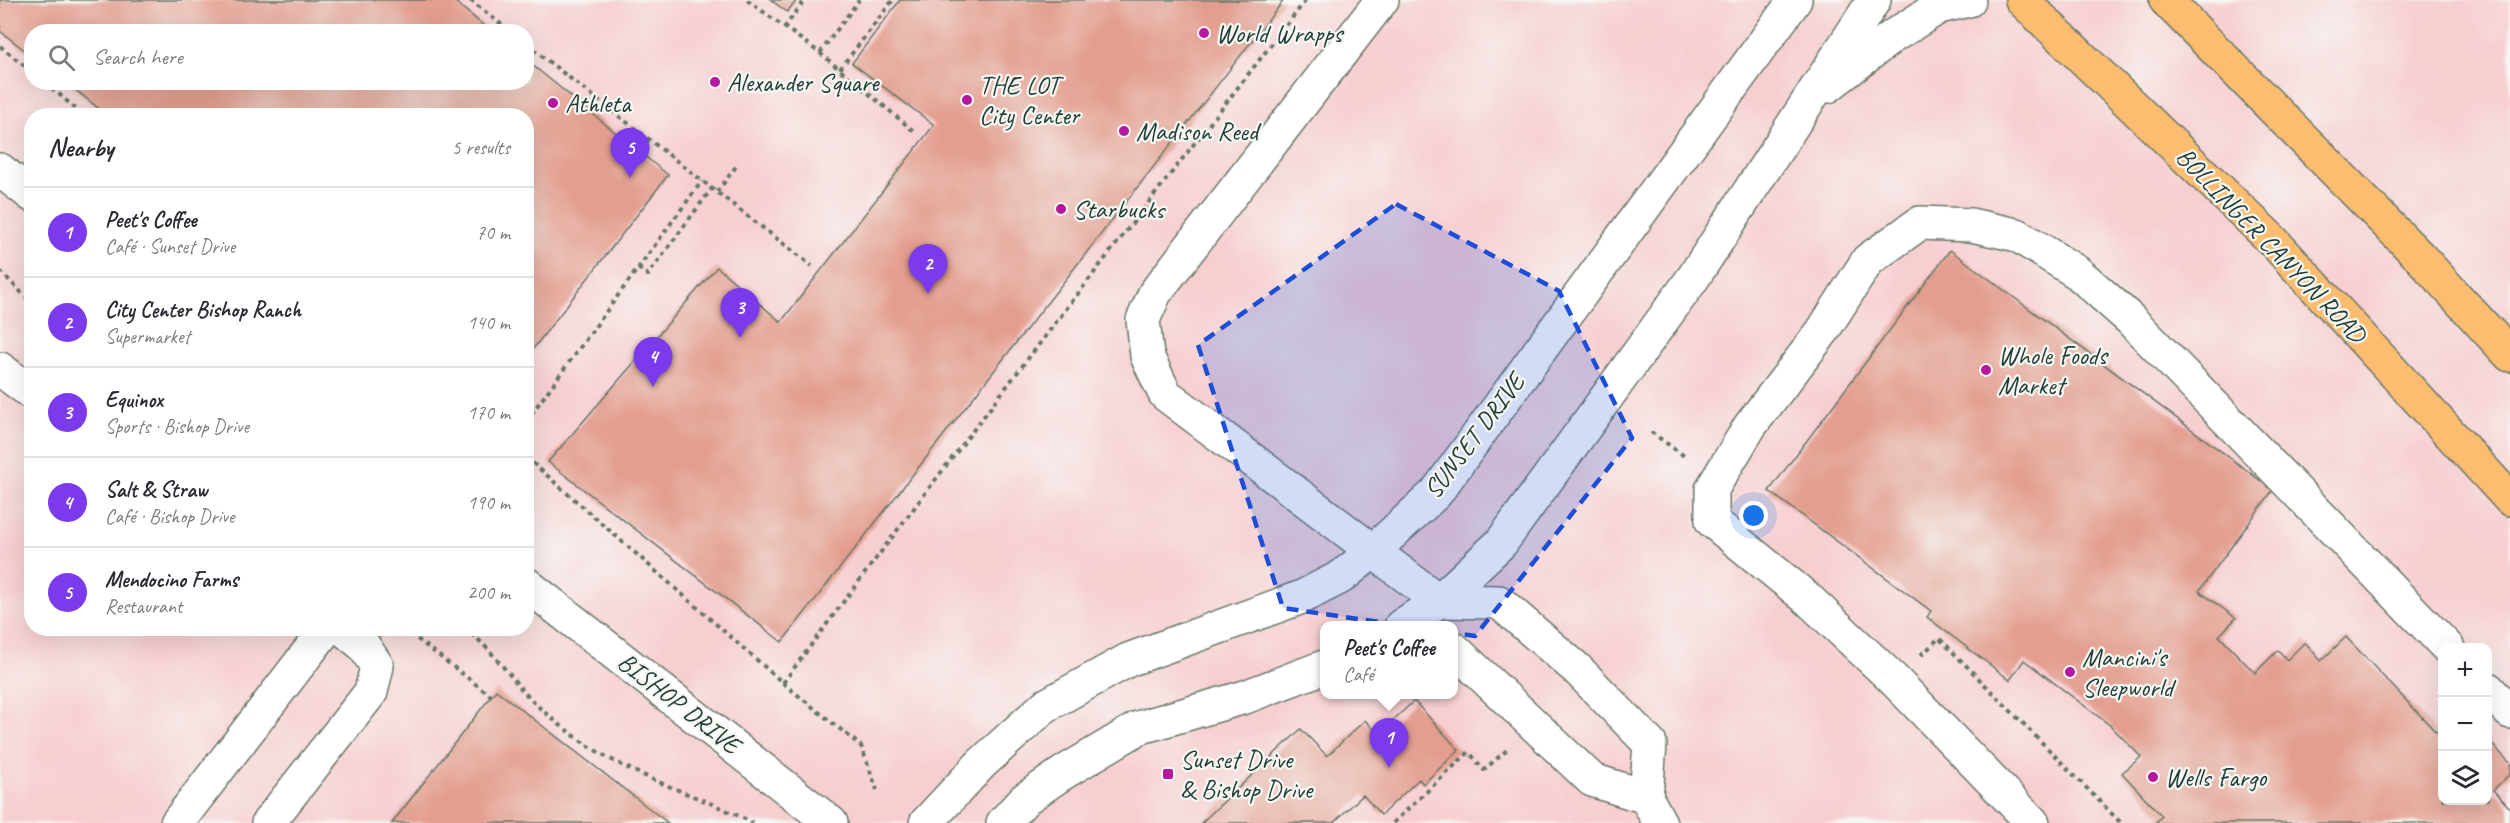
<!DOCTYPE html>
<html lang="en">
<head>
<meta charset="utf-8">
<style>
	:root { --surface:#fff; --page:#f2f2f3; --text:#2b2b33; --muted:#7c7c81; --line:#e1e1e2; --accent:#7c3aed }
	body { margin:0; font-family:Caveat,sans-serif; background:var(--page); color:var(--text) }
	.controls { position:absolute; right:18px; bottom:18px; display:grid; overflow:hidden; border-radius:12px; box-shadow:0 6px 24px #0002 }
	.controls button { width:54px; height:54px; display:grid; place-items:center; padding:0; border:0; border-bottom:2px solid var(--line); background:var(--surface); color:var(--text); font:30px sans-serif }
	.you { position:absolute; left:1754px; top:516px; width:21px; height:21px; margin:-15px; border:4px solid #fff; border-radius:50%; background:#1a73e8; box-shadow:0 0 0 9px #1a73e833 }
	.badge { display:grid; place-items:center; width:39px; height:39px; border-radius:50%; background:var(--accent); color:#fff; font-size:20px; font-weight:700 }
	.pin { position:absolute; translate:-50% -50px; filter:drop-shadow(0 2px 3px #0008) }
	.pin::after { content:''; position:absolute; top:32px; width:21px; height:18px; background:inherit; clip-path:polygon(0 0,100% 0,50% 100%) }
	.popup { position:absolute; left:1320px; top:621px; width:138px; height:78px; box-sizing:border-box; display:grid; place-content:center; border-radius:12px; background:var(--surface); filter:drop-shadow(0 2px 4px #0005); font-size:20px; white-space:nowrap; color:var(--muted) }
	.popup b { font-size:22px; color:var(--text) }
	.popup::after { content:''; position:absolute; left:50%; top:100%; margin-left:-12px; border:12px solid transparent; border-top-color:var(--surface) }
	.list { margin:0; padding:0; list-style:none }
	h2 { display:flex; justify-content:space-between; align-items:center; height:78px; margin:0; padding:0 24px; font-size:26px }
	h2 small { font-size:20px; font-weight:400; color:var(--muted) }
	.list li { display:grid; grid-template-columns:39px 1fr auto; gap:18px; align-items:center; box-sizing:border-box; height:90px; padding:0 24px; border-top:2px solid var(--line) }
	.list b { display:block; font-size:22px; white-space:nowrap }
	.list p { margin:0; font-size:20px; white-space:nowrap; color:var(--muted) }
	.list em { font-size:20px; font-style:normal; color:var(--muted) }
	.icon { flex:none; width:33px; height:33px; fill:none; stroke:currentColor; stroke-width:2; stroke-linecap:round; stroke-linejoin:round }
	.map { position:relative; flex:none; width:2510px; height:823px; overflow:hidden }
	.search { position:absolute; background:var(--surface); box-shadow:0 6px 24px #0002; left:24px; top:24px; width:510px; height:66px; display:flex; align-items:center; gap:15px; box-sizing:border-box; padding:0 21px; border-radius:24px; color:var(--muted); font-size:22px }
	.panel { position:absolute; background:var(--surface); box-shadow:0 6px 24px #0002; left:24px; top:108px; width:510px; height:528px; border-radius:24px }
	.map>svg:first-child { display:block }
	.built { fill:#f7cfd1; fill-rule:evenodd }
	.building { fill:#e39e8f }
	.lines { fill:none; stroke-linecap:round; stroke-linejoin:round }
	.minor-casing { stroke:#687667; stroke-width:36 }
	.major-casing { stroke:#687667; stroke-width:36 }
	.path { stroke:#687667; stroke-width:4; stroke-dasharray:4.5 4.5; stroke-linecap:butt }
	.minor { stroke:#fff; stroke-width:33 }
	.major { stroke:#fcbd6f; stroke-width:33 }
	.marked { fill:#1d4ed8; fill-opacity:0.2; stroke:#1d4ed8; stroke-width:4.5; stroke-dasharray:12 8; stroke-linejoin:round }
	.poi-dot { fill:#b5179e; stroke:#f6f6f2; stroke-width:2 }
	.labels { text-anchor:middle; dominant-baseline:central; stroke-width:4.5; stroke-linejoin:round; paint-order:stroke }
	.poi-label { font-size:26px; fill:#1f3d34; stroke:#f6f6f2; text-anchor:start }
	.street-label { font-size:26px; fill:#1f3d34; stroke:#f6f6f2 }
</style>
</head>
<body>
<div class="map">
<svg width="2510" height="823" viewBox="0 0 2510 823">
	<rect width="100%" height="100%" fill="#f6f6f2"/>
	<filter id="ink" filterUnits="userSpaceOnUse"><feTurbulence type="fractalNoise" baseFrequency=".0167" numOctaves="2"/><feDisplacementMap in="SourceGraphic" scale="12" xChannelSelector="R" yChannelSelector="G"/><feConvolveMatrix kernelMatrix="1 2 1 2 8 2 1 2 1" color-interpolation-filters="sRGB"/></filter>
	<filter id="wash" filterUnits="userSpaceOnUse"><feTurbulence type="fractalNoise" baseFrequency=".008" numOctaves="4" result="noise"/><feDisplacementMap in="SourceGraphic" scale="24" xChannelSelector="R" yChannelSelector="G"/><feGaussianBlur stdDeviation="1.35" result="paint"/><feColorMatrix in="noise" values="0 0 0 0 0 0 0 0 0 0 0 0 0 0 0 0 0 1.4 0 .05"/><feComposite in="paint" operator="in"/></filter>
	<g filter="url(#wash)">
		<rect width="100%" height="100%" fill="#efe1c5"/>
		<path class="built" d="M 0,0 L 2510,0 L 2510,823 L 0,823 ZM 32,32 L 526,32 L 526,82 L 32,82 ZM 32,116 L 526,116 L 526,628 L 32,628 ZM 1324,626 L 1454,626 L 1454,694 L 1324,694 ZM 2442,648 L 2488,648 L 2488,800 L 2442,800 Z"/>
		<g id="blocks">
			<path class="building" d="M 0,0 L 453,0 L 491,32 L 32,32 L 32,56 L 0,31 Z
				M 771,0 L 797,0 L 787,12 Z
				M 900,0 L 1284,0 L 782,642 L 548,462 L 717,267 L 781,322 L 934,125 L 852,63 Z
				M 526,60 L 668,175 L 526,358 L 526,116 L 108,116 L 66,82 L 526,82 Z
				M 1950,250 L 2273,490 L 2199,591 L 2236,618 L 2219,636 L 2255,673 L 2278,650 L 2287,660 L 2305,642 L 2321,661 L 2346,637 L 2436,732 L 2442,728 L 2442,800 L 2488,800 L 2488,740 L 2510,763 L 2510,774 L 2493,790 L 2510,808 L 2510,823 L 2155,823 L 2162,816 L 2122,773 L 2141,757 L 2111,726 L 2024,660 L 2010,680 L 1927,617 L 1931,611 L 1769,491 Z
				M 496,690 L 668,823 L 392,823 Z
				M 1414,701 L 1459,750 L 1423,784 L 1419,779 L 1381,815 L 1363,795 L 1333,823 L 1201,823 L 1301,729 L 1327,756 L 1365,720 L 1378,734 Z"/>
		</g>
	</g>
	<g filter="url(#ink)">
		<use href="#blocks" fill-opacity="0" stroke="#687667" stroke-width="1.5"/>
		<g class="lines">
			<g class="minor-casing">
				<path id="minor" d="M 1382,0 L 1155,293 L 1143,320 L 1147,356 L 1165,394 L 1439,601 L 1499,602 L 1577,669 L 1650,744 L 1646,797 L 1660,823
					M 1828,86 L 1893,36 L 1939,7 L 1969,0
					M 0,170 L 32,195
					M 0,369 L 32,393
					M 526,584 L 831,823
					M 1401,626 L 1439,601 L 1501,543 L 1693,278 L 1874,0
					M 1454,649 L 1592,780 L 1646,797
					M 2488,689 L 2510,712
					M 177,823 L 327,628
					M 268,823 L 371,692 L 377,666 L 363,645 L 342,628
					M 926,823 L 981,764 L 1045,706 L 1128,660 L 1302,597 L 1341,577 L 1372,552 L 1436,493 L 1795,0
					M 1003,823 L 1025,799 L 1063,773 L 1138,728 L 1245,697 L 1324,667
					M 2033,823 L 1893,679 L 1808,599 L 1712,521 L 1712,489 L 1750,426 L 1822,332 L 1868,260 L 1920,223 L 1971,225 L 2017,235 L 2078,273 L 2131,320 L 2448,648"/>
			</g>
			<g class="major-casing">
				<path id="major" d="M 2022,0 L 2272,240 L 2510,499
					M 2166,0 L 2420,257 L 2510,355"/>
			</g>
			<path class="path" d="M 470,0 L 511,32
				M 747,0 L 820,53 L 915,132
				M 784,28 L 805,0
				M 526,44 L 812,266
				M 0,46 L 32,72
				M 820,53 L 859,0
				M 840,69 L 893,0
				M 45,82 L 84,116
				M 717,192 L 737,165
				M 638,268 L 648,275 L 712,188
				M 0,271 L 32,303
				M 526,421 L 702,181
				M 1651,432 L 1687,458
				M 526,457 L 783,683 L 861,746 L 877,790
				M 403,628 L 491,696
				M 464,628 C 488,645 505,670 524,692 C 537,707 556,722 572,734 C 626,776 693,792 753,823
				M 1921,652 L 1923,654 L 1939,638 L 2121,823
				M 783,683 C 954,452 1130,226 1306,0
				M 1393,823 L 1469,752 L 1484,770 L 1508,749"/>
			<use href="#minor" class="minor"/>
			<use href="#major" class="major"/>
		</g>
	</g>
	<path class="marked" d="M 1396,204 L 1559,291 L 1632,438 L 1475,636 L 1283,608 L 1198,345 Z"/>
	<g class="poi-dot">
		<circle cx="1204" cy="33" r="6"/>
		<circle cx="715" cy="82" r="6"/>
		<circle cx="967" cy="100" r="6"/>
		<circle cx="553" cy="103" r="6"/>
		<circle cx="1124" cy="131" r="6"/>
		<circle cx="1061" cy="209" r="6"/>
		<circle cx="1986" cy="370" r="6"/>
		<circle cx="2070" cy="672" r="6"/>
		<rect x="1162" y="768" width="12" height="12" rx="3"/>
		<circle cx="2153" cy="777" r="6"/>
	</g>
	<g class="labels">
		<g class="poi-label">
			<text x="1216" y="33">World Wrapps</text>
			<text x="727" y="82">Alexander Square</text>
			<text x="979" y="85">THE LOT<tspan x="979" dy="30">City Center</tspan></text>
			<text x="565" y="103">Athleta</text>
			<text x="1136" y="131">Madison Reed</text>
			<text x="1073" y="209">Starbucks</text>
			<text x="1998" y="355">Whole Foods<tspan x="1998" dy="30">Market</tspan></text>
			<text x="2082" y="657">Mancini's<tspan x="2082" dy="30">Sleepworld</tspan></text>
			<text x="1180" y="759">Sunset Drive<tspan x="1180" dy="30">&amp; Bishop Drive</tspan></text>
			<text x="2165" y="777">Wells Fargo</text>
		</g>
		<g class="street-label">
			<text transform="translate(2271 245) rotate(46)">BOLLINGER CANYON ROAD</text>
			<text transform="translate(1474 436) rotate(-53)">SUNSET DRIVE</text>
			<text transform="translate(679 703) rotate(38)">BISHOP DRIVE</text>
		</g>
	</g>
</svg>
<div class="controls">
<button>+</button>
<button>−</button>
<button><svg class="icon" aria-label="layers" viewBox="0 0 24 24"><path d="M12 4l9 5-9 5-9-5zM3 14l9 5 9-5"/></svg></button>
</div>
<div class="you"></div>
<div class="pin badge" style="left:1389px;top:768px">1</div>
<div class="popup"><b>Peet's Coffee</b>Café</div>
<div class="pin badge" style="left:928px;top:294px">2</div>
<div class="pin badge" style="left:740px;top:338px">3</div>
<div class="pin badge" style="left:653px;top:387px">4</div>
<div class="pin badge" style="left:630px;top:178px">5</div>
<div class="search"><svg class="icon" aria-label="search" viewBox="0 0 24 24"><circle cx="10" cy="10" r="6"/><path d="M15 15l6 6"/></svg>Search here</div>
<section class="panel">
<h2>Nearby<small>5 results</small></h2>
<ul class="list">
<li><span class="badge">1</span><div><b>Peet's Coffee</b><p>Café · Sunset Drive</p></div><em>70 m</em></li>
<li><span class="badge">2</span><div><b>City Center Bishop Ranch</b><p>Supermarket</p></div><em>140 m</em></li>
<li><span class="badge">3</span><div><b>Equinox</b><p>Sports · Bishop Drive</p></div><em>170 m</em></li>
<li><span class="badge">4</span><div><b>Salt &amp; Straw</b><p>Café · Bishop Drive</p></div><em>190 m</em></li>
<li><span class="badge">5</span><div><b>Mendocino Farms</b><p>Restaurant</p></div><em>200 m</em></li>
</ul>
</section>
</div>
</body>
</html>
